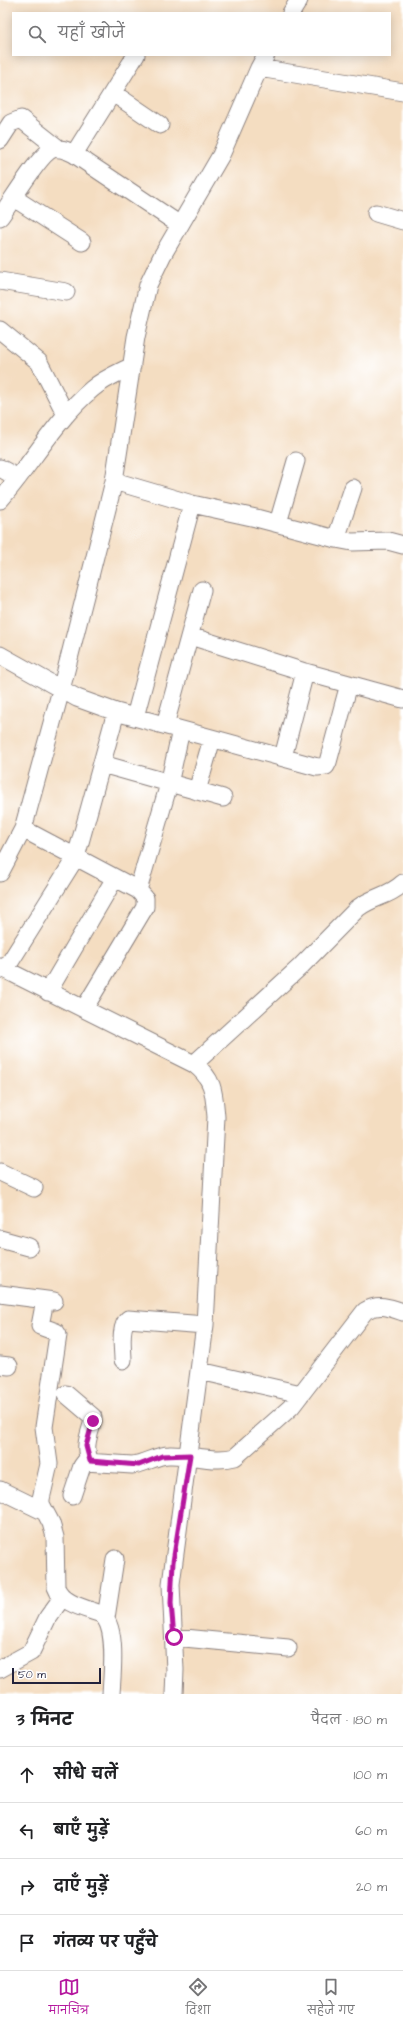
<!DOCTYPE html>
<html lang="hi">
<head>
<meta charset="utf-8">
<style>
	:root { --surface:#fff; --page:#f6f6f6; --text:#202124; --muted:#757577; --line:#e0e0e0; --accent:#b5179e }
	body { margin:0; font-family:"Architects Daughter","Playpen Sans Deva",sans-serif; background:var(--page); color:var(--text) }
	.scale { position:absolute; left:12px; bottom:10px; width:89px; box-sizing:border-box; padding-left:4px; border:2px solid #22223b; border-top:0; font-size:11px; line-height:14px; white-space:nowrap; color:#22223b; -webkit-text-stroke:3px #fff; paint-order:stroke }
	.stop { position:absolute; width:12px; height:12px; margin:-9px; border:3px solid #b5179e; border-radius:50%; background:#fff }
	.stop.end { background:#b5179e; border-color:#fff; box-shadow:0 1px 4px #0008 }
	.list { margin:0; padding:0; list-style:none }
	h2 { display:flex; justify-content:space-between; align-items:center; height:52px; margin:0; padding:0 16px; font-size:17px }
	h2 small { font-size:13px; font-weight:400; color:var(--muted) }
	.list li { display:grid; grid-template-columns:26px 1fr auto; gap:12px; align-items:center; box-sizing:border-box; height:56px; padding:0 16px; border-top:1px solid var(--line) }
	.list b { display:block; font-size:15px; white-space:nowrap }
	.list em { font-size:13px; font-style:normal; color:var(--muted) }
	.icon { flex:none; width:22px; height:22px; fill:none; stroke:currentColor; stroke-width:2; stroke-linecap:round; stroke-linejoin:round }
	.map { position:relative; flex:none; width:403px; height:1694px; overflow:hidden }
	.search { position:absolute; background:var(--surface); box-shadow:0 2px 10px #0003; left:12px; right:12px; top:12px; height:44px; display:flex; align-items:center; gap:10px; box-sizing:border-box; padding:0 14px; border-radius:0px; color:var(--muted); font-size:15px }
	.sheet { height:276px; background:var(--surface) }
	nav { display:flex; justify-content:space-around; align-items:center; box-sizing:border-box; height:56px; border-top:1px solid var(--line); background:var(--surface); font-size:11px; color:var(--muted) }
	nav a { display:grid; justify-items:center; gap:2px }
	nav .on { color:var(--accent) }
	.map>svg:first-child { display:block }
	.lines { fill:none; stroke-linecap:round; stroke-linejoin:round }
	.minor-casing { stroke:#8b807e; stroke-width:19 }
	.minor { stroke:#fff; stroke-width:17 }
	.route { stroke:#b5179e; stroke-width:5 }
</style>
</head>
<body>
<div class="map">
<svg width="403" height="1694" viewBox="0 0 403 1694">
	<rect width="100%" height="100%" fill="#fff"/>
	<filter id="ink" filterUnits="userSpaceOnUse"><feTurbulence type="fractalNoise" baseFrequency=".025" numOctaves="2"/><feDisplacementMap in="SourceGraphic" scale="8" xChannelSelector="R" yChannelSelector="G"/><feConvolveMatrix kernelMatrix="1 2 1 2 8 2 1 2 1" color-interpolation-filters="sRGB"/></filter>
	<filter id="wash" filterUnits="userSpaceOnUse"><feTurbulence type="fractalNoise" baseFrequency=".012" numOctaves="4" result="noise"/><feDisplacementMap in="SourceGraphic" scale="16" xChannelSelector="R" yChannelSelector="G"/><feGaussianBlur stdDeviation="0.9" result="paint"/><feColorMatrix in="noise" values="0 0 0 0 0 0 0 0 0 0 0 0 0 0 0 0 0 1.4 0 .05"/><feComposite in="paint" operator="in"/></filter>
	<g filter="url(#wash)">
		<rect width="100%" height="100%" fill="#f4ddc1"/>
	</g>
	<g filter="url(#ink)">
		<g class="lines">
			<g class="minor-casing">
				<path id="minor" d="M 291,13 L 299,0
					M 259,68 L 403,92
					M 113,93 L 160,125
					M 0,140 L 11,123 L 21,119 L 59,149
					M 74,154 L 136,55
					M 14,198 L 82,242
					M 376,213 L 403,221
					M 0,217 C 10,204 40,153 53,149 C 60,147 68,151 74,154 L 180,225
					M 0,281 L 66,292
					M 0,330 L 39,362 L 66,415
					M 0,468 L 18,478
					M 114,481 L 192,504 L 256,518 L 336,539 L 352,542 L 388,541 L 403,545
					M 0,500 C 31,465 55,420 92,389 C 103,379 118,373 132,366
					M 278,523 L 296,461
					M 336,539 L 353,488
					M 190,636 L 305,672 L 403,699
					M 0,655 L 77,698 L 116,712 L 317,767 L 326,766 L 328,762 L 349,684
					M 135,717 L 192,504
					M 165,725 L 202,590
					M 283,757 L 305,672
					M 102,764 L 223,798
					M 197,791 L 212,739
					M 23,829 L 138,890 L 145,898 L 145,907 L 84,1009
					M 0,873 L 23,829 L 61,690 L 103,525 L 114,481 L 136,337 L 148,285 L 162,256 L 221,155 L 259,68 L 266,55
					M 138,890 L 169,784 L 181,730
					M 0,967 L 194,1064 C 214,1079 214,1093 216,1117 L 205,1325 L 171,1584 L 175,1670 L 174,1694
					M 5,970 L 76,857 L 116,712
					M 48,992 L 115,878
					M 194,1064 L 300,967 L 358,908 C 372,897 390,896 403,883
					M 0,1172 L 34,1188
					M 0,1239 L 29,1247
					M 0,1294 L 54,1301
					M 45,1300 L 40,1326 L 56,1332 L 58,1335 L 44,1427 L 49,1464 L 41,1499 L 41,1504 L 51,1523 L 55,1537 L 56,1587 C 62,1604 85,1608 101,1614 C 118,1626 112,1674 111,1694
					M 123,1360 C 123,1349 119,1327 128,1319 L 205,1325
					M 0,1365 L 9,1366
					M 200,1371 L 301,1394
					M 66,1394 L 93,1417 L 93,1421 C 89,1435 83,1448 90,1461
					M 0,1490 L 43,1511
					M 72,1496 L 82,1466 L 85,1462 L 132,1465 C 145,1464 156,1455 169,1455 C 190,1454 215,1463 235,1457 L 291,1407 L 365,1311 C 378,1303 389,1307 403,1312
					M 106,1618 L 115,1559
					M 174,1637 L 288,1648
					M 0,1669 L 31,1652 L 48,1617 L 62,1598"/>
			</g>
			<use href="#minor" class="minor"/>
		</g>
	</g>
	<g class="lines" filter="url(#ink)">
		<path class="route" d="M 93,1421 L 86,1446 L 90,1461 L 139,1465 L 162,1456 L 190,1455 L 173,1562 L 171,1603 L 174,1637"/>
	</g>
</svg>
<div class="scale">50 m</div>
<div class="stop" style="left:174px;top:1637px"></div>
<div class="stop end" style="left:93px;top:1421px"></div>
<div class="search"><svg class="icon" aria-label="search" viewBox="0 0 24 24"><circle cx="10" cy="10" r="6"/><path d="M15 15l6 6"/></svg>यहाँ खोजें</div>
</div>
<section class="sheet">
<h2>3 मिनट<small>पैदल · 180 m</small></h2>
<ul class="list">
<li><svg class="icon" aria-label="ahead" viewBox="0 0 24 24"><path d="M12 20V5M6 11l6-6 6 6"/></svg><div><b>सीधे चलें</b></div><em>100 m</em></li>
<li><svg class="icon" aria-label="left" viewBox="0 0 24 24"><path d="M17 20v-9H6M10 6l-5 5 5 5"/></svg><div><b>बाएँ मुड़ें</b></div><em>60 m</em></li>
<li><svg class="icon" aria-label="right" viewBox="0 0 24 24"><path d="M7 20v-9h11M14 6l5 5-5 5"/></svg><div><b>दाएँ मुड़ें</b></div><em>20 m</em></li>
<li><svg class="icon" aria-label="arrive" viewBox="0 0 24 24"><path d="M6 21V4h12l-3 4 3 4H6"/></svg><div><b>गंतव्य पर पहुँचे</b></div></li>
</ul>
</section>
<nav>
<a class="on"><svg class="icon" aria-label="map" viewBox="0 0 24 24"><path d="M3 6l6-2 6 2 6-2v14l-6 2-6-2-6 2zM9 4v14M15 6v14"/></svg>मानचित्र</a>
<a><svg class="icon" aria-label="directions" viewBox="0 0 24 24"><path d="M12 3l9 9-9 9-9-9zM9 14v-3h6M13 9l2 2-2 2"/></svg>दिशा</a>
<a><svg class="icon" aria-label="saved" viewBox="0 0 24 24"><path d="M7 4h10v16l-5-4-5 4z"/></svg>सहेजे गए</a>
</nav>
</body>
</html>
